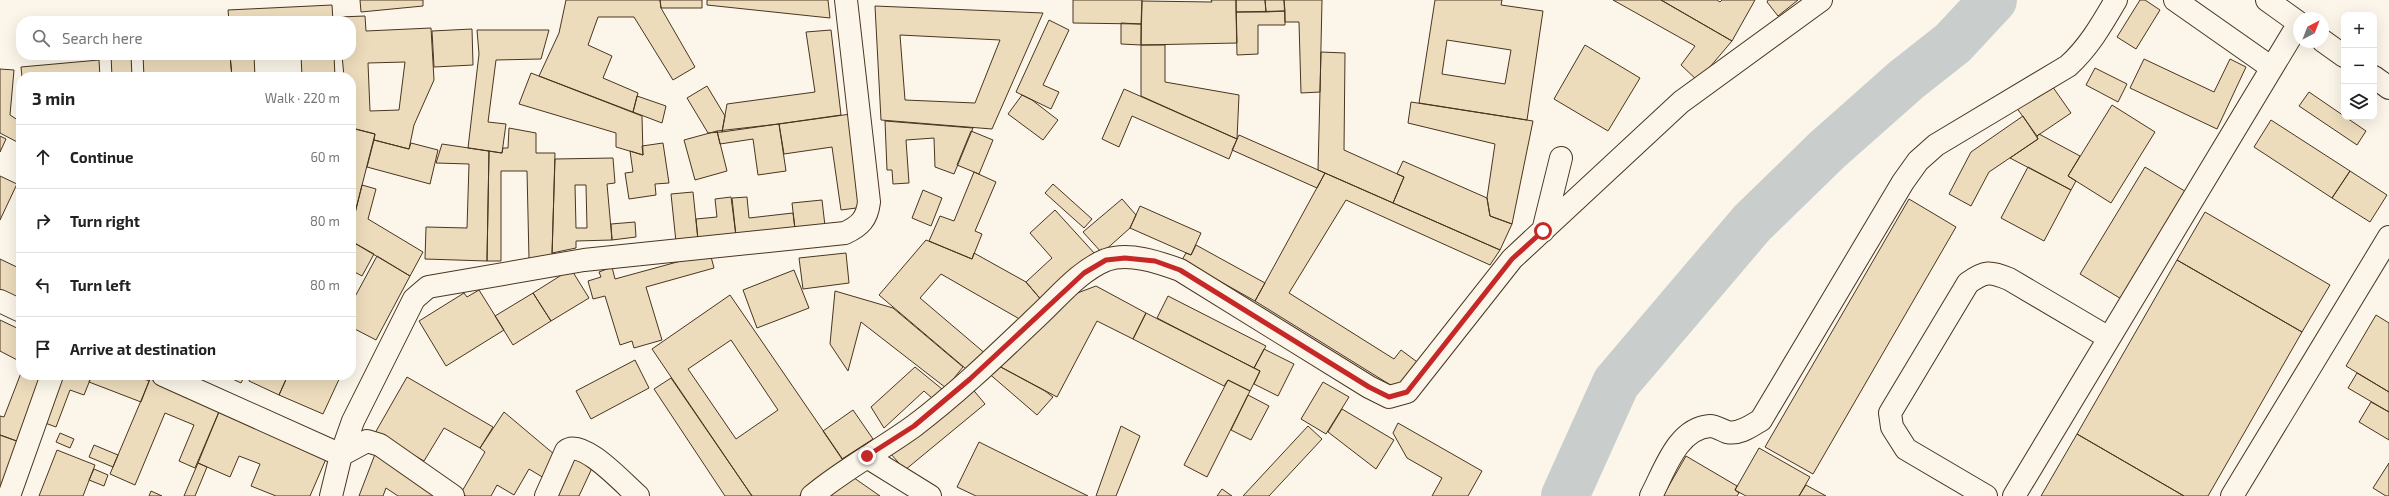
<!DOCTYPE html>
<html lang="en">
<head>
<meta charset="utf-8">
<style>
	:root { --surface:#fff; --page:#f2f2f2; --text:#222; --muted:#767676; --line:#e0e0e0 }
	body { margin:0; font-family:"Exo 2",sans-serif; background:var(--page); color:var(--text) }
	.controls { position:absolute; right:12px; top:12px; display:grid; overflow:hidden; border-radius:8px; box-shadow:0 4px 16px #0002 }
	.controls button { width:36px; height:36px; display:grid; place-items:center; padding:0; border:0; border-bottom:1px solid var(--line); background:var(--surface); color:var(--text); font:20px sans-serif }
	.compass { position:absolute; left:2293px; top:12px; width:36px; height:36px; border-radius:50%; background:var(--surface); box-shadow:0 4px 16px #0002; rotate:42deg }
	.stop { position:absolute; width:12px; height:12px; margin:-9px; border:3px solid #c62828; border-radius:50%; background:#fff }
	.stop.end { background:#c62828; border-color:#fff; box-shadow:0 1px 4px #0008 }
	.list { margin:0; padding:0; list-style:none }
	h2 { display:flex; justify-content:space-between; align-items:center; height:52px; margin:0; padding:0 16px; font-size:17px }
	h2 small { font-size:13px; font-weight:400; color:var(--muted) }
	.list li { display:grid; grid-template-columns:26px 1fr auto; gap:12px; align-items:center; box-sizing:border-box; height:64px; padding:0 16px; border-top:1px solid var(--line) }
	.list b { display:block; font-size:15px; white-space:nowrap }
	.list em { font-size:13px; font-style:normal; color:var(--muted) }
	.icon { flex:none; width:22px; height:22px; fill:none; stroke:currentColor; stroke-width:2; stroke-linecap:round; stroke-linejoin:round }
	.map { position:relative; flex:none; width:2389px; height:496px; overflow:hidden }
	.search { position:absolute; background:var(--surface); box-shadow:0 4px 16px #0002; left:16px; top:16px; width:340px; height:44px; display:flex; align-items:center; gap:10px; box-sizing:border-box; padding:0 14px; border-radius:16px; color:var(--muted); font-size:15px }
	.panel { position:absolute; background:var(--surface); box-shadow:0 4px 16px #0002; left:16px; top:72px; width:340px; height:308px; border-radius:16px }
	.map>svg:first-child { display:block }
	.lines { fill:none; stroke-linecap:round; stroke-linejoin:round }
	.river { stroke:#c9cecd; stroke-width:48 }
	.building { fill:#ecdcbc; stroke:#4a3520; fill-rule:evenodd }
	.minor-casing { stroke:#4a3520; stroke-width:24 }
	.minor { stroke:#fbf6e9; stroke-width:22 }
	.route { stroke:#c62828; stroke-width:5 }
</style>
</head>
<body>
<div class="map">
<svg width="2389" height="496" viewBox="0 0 2389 496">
	<rect width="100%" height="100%" fill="#fbf6e9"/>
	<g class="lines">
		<path class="river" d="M 1565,496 L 1616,383 L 1752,223 L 1827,150 L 1906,80 L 1953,43 L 1993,0"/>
	</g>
	<path class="building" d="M 360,0 L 423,0 L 423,6 L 361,12 Z
		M 566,0 L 660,0 L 661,8 L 695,67 L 673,80 L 634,17 L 598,17 L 588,45 L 612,56 L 603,78 L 638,93 L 633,112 L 539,76 L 559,33 Z
		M 660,0 L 702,0 L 702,8 L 661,8 Z
		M 707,0 L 828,0 L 830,18 L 707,5 Z
		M 1073,0 L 1142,0 L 1141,24 L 1073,23 Z
		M 1211,0 L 1236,0 L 1237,43 L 1141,45 L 1142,1 L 1212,2 Z
		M 1236,0 L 1265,0 L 1266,12 L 1236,12 Z
		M 1265,0 L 1284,0 L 1285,11 L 1266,12 Z
		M 1284,0 L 1322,0 L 1320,92 L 1301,93 L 1299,22 L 1285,22 Z
		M 1435,0 L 1502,0 L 1501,5 L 1543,11 L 1527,120 L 1419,103 ZM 1447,40 L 1511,50 L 1505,84 L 1442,74 Z
		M 1613,0 L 1661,0 L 1732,41 L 1698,81 L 1681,65 L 1695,46 Z
		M 1661,0 L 1717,0 L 1720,2 L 1722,0 L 1755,0 L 1732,41 Z
		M 1768,0 L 1798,0 L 1778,16 L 1767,2 Z
		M 2140,0 L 2145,0 L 2160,10 L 2136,49 L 2117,37 Z
		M 332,5 L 333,21 L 229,21 L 228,10 Z
		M 875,6 L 1043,13 L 992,129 L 881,120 ZM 900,35 L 1000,40 L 975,103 L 905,100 Z
		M 1285,11 L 1285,25 L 1258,25 L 1258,54 L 1237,55 L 1236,12 Z
		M 365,16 L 366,31 L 431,28 L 434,80 L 414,125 L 409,149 L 374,140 L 375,134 L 351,128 L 351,77 L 344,77 L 342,55 L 351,55 L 351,21 L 340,21 L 339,17 ZM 405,62 L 399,110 L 370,111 L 368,63 Z
		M 1049,20 L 1069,30 L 1043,85 L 1059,92 L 1051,109 L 1016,92 Z
		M 1121,23 L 1141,24 L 1141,45 L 1121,44 Z
		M 472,29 L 473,65 L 434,67 L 432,31 Z
		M 477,30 L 549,30 L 541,59 L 496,60 L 488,122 L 506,124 L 502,153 L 468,148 L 479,54 Z
		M 831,30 L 841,115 L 722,132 L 727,104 L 815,92 L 806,32 Z
		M 1141,45 L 1165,45 L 1165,82 L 1239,95 L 1237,139 L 1141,96 Z
		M 1585,45 L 1640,78 L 1608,131 L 1554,99 Z
		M 1321,52 L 1345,53 L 1344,150 L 1404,177 L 1393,203 L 1318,170 Z
		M 111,55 L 131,55 L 132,77 L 112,77 Z
		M 143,55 L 230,55 L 232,77 L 144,77 Z
		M 230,55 L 254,55 L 255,77 L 232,77 Z
		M 301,55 L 334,55 L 335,77 L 302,77 Z
		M 2144,59 L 2214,92 L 2230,59 L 2246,67 L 2217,129 L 2130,88 Z
		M 99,60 L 100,77 L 22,77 L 21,67 Z
		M 2095,68 L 2127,84 L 2118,102 L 2086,85 Z
		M 0,69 L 14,70 L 10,115 L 21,122 L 21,144 L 0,133 Z
		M 531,73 L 642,116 L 643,155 L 616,147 L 616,133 L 519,104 Z
		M 2050,83 L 2071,113 L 2037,136 L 2016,107 Z
		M 707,86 L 725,116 L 722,132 L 708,133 L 687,98 Z
		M 1124,89 L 1237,139 L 1229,159 L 1132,116 L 1119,147 L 1102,139 Z
		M 2309,92 L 2366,131 L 2357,145 L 2299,106 Z
		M 1022,95 L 1032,100 L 1058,120 L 1043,140 L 1008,114 Z
		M 637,96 L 666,106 L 662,123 L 633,112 Z
		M 1411,102 L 1533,121 L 1512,224 L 1490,216 L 1487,198 L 1495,144 L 1408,123 Z
		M 2112,105 L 2155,132 L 2111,203 L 2068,176 Z
		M 851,114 L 864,207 L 841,210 L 832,147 L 784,154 L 779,124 Z
		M 2023,116 L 2038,139 L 1989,172 L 1971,206 L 1949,194 L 1971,152 Z
		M 2271,120 L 2350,171 L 2332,198 L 2254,147 Z
		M 885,121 L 973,128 L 954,174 L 935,167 L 934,138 L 906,140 L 909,183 L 893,184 L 892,170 L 887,170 Z
		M 779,124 L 786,171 L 758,175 L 753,139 L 720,144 L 717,131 Z
		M 352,128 L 375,134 L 355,213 L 351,212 Z
		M 509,128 L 536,133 L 536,153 L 555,153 L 552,258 L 529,259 L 527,171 L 501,171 L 501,261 L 487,261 L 489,151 L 502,153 L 503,148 L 508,148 Z
		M 717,131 L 727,171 L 695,180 L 684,140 Z
		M 971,131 L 993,140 L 979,174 L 957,165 Z
		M 2039,134 L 2080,156 L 2068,176 L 2076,181 L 2071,190 L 2010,158 L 2038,139 L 2037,136 Z
		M 1239,135 L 1325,173 L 1317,188 L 1232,150 Z
		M 0,136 L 6,139 L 0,152 Z
		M 374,140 L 409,149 L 411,143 L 438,150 L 430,184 L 367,167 Z
		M 663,143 L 669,183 L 655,184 L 656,195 L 629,199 L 625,173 L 633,172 L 630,151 L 643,155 L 642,146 Z
		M 442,144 L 489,151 L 487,261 L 425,259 L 426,227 L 467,228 L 469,164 L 436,163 Z
		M 613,158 L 615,183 L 607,184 L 612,240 L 576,241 L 576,248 L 552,253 L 555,159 ZM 575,185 L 586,185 L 587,228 L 576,228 Z
		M 1403,161 L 1487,198 L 1490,216 L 1512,224 L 1500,250 L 1393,203 L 1404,177 L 1397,174 Z
		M 2028,167 L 2071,190 L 2044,241 L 2001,218 Z
		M 2145,167 L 2188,193 L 2123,300 L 2080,274 Z
		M 2350,171 L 2387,195 L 2370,222 L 2332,198 Z
		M 974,172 L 996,182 L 975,231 L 982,234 L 972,259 L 929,241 L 940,216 L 954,221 Z
		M 1325,173 L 1500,250 L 1490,265 L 1346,200 L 1289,293 L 1394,359 L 1401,350 L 1424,367 L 1397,389 L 1255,301 Z
		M 0,176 L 17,184 L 0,220 Z
		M 1053,184 L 1092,219 L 1084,228 L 1045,193 Z
		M 362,185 L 376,189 L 368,219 L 423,252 L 410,276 L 351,241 L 351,212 L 355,213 Z
		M 923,190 L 942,198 L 931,226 L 912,218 Z
		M 693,192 L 698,240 L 676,242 L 671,194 Z
		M 731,197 L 736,236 L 698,240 L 696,219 L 717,217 L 715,199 Z
		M 747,197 L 749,218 L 793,213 L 795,229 L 736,236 L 732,198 Z
		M 1122,199 L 1136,215 L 1130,228 L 1102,253 L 1083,232 Z
		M 1909,199 L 1956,227 L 1813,474 L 1765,447 Z
		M 822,200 L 825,226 L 795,229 L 792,203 Z
		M 1140,206 L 1201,233 L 1191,255 L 1130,228 Z
		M 1055,210 L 1096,255 L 1043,302 L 1026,282 L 1052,258 L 1030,233 Z
		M 2205,212 L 2330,285 L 2302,332 L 2177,260 Z
		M 635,222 L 636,237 L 612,240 L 611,224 Z
		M 926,240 L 972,259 L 974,253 L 1026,282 L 1043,302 L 1023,321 L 941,274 L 920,298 L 987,355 L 972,374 L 879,295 Z
		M 351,241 L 374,254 L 362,276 L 351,270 Z
		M 1196,245 L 1265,283 L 1255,301 L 1182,260 L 1186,253 L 1191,255 Z
		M 710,253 L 714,268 L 646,287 L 662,340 L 634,348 L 632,341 L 620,345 L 605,296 L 593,299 L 588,281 L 601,277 L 599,272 L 612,267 L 615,279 Z
		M 846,253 L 849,283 L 803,289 L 799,258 Z
		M 377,256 L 410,276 L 376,340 L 351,327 L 351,304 Z
		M 0,259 L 21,269 L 21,300 L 0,290 Z
		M 2177,260 L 2302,332 L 2208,496 L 2184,496 L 2077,434 Z
		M 571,269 L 589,298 L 551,321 L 533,293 Z
		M 794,270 L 809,308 L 757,328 L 743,290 Z
		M 1096,286 L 1146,313 L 1133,339 L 1097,321 L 1057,397 L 997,365 L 1072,295 Z
		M 479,290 L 504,330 L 446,366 L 419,321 L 464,293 L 467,297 Z
		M 835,291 L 893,308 L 963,367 L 946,388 L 861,322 L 848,371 L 830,344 Z
		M 533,293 L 551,321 L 513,345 L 495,316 Z
		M 730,295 L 846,464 L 799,496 L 752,496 L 652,349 ZM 731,340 L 778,410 L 736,439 L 688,369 Z
		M 1168,296 L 1266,346 L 1254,368 L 1157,318 Z
		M 1146,313 L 1260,371 L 1250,391 L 1228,380 L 1224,386 L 1133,339 Z
		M 2376,315 L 2389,323 L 2389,392 L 2346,366 Z
		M 0,320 L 21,330 L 21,362 L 0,351 Z
		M 1264,349 L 1294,364 L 1278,396 L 1254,384 L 1260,371 L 1254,368 Z
		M 635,360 L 649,388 L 591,419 L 576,391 Z
		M 997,365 L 1045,391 L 1053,397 L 1037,415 L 986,371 Z
		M 915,367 L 942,389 L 932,398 L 924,391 L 884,428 L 871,407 Z
		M 21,373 L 21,375 L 50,375 L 25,444 L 0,435 L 0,416 L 4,417 Z
		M 2357,373 L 2389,392 L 2389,412 L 2348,388 Z
		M 54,375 L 92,375 L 84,395 L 70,390 L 56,427 L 37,420 Z
		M 92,375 L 135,375 L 149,381 L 141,402 L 89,382 Z
		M 224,375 L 245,375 L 241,383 Z
		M 251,375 L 288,375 L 279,395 L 249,381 Z
		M 288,375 L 341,375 L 323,414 L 279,395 Z
		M 151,377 L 221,407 L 195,468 L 179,461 L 194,425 L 165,413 L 135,485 L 110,474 Z
		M 407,377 L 493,427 L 480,448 L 444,428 L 424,461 L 375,433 Z
		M 671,378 L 752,496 L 725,496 L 654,389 Z
		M 1228,380 L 1250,391 L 1207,477 L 1184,465 Z
		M 1323,382 L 1349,397 L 1326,434 L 1301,419 Z
		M 970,386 L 985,404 L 905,470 L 890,453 Z
		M 1248,395 L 1269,406 L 1251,440 L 1231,430 Z
		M 2371,402 L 2389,412 L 2389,440 L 2359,422 Z
		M 221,407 L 329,452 L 310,496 L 276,496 L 251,486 L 260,464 L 239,456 L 230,477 L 198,463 Z
		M 1342,409 L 1394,440 L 1376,469 L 1328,432 Z
		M 853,410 L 873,439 L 842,459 L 823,431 Z
		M 504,412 L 561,460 L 549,481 L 529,469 L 514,495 L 497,485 L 491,496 L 466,496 L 461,493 L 485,452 L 480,448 Z
		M 1398,423 L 1482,471 L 1468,496 L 1432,496 L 1442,478 L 1407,458 L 1393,433 Z
		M 1121,426 L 1140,436 L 1116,496 L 1096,496 Z
		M 1308,426 L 1322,439 L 1269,496 L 1243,496 Z
		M 60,433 L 74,439 L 70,448 L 56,442 Z
		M 2077,434 L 2184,496 L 2041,496 Z
		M 0,435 L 25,444 L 0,493 Z
		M 979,442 L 1088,496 L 976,496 L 957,487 Z
		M 94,445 L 118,455 L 113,467 L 89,457 Z
		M 1759,448 L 1810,477 L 1799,496 L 1746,496 L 1735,490 Z
		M 377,449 L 440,496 L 398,496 L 386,488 L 383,496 L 359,496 Z
		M 57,450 L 95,465 L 83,496 L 39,496 Z
		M 568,454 L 593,466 L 579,496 L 549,496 Z
		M 1686,456 L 1737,486 L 1735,490 L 1739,493 L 1737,496 L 1663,496 Z
		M 198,463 L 207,467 L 195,496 L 184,496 Z
		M 2389,463 L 2389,496 L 2386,496 L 2373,488 Z
		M 94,469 L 108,475 L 104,486 L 89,480 Z
		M 847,473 L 880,496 L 822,496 Z
		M 1806,485 L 1826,496 L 1799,496 Z
		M 1222,489 L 1232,496 L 1217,496 Z
		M 151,491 L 162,496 L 149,496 Z"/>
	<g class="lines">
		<g class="minor-casing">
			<path id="minor" d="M 2175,0 L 2272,68
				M 2267,0 L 2299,23
				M 2323,41 L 2344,56
				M 2374,77 L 2389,88
				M 1543,231 L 1561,158
				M 0,301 L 21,311
				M 163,375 L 341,455
				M 341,455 L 367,441 L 380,445 L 453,496
				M 867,457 L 930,496
				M 9,496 L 52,375
				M 331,496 L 341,455 L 353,421 L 414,299 L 428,287 L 584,260 L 845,233 C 860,226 867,219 869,202 L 846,0
				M 546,496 L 566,451 C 582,437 625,485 638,496
				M 812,496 C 844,469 881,450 914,426 C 959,392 1000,352 1041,313 C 1060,295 1081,270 1106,260 C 1129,252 1158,262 1180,270 L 1369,387 L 1389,397 L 1407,392 L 1512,259 L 1681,102 L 1821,0
				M 1651,496 C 1664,472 1677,428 1710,426 C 1715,426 1722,430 1727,432 C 1739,435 1751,426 1761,420 L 1903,182 L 1918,161 L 1936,145 L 2068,66 C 2089,47 2102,24 2116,0
				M 1986,496 L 1906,449 L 1892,427 L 1890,413 L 1968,283 C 1985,271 1990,271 2009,279 L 2109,338
				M 2014,496 L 2299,23
				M 2232,496 L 2389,237"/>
		</g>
		<use href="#minor" class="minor"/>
	</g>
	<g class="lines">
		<path class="route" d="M 867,456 L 914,426 L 970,379 L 1084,273 L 1106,260 L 1125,258 L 1155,261 L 1180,270 L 1369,387 L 1389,397 L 1407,392 L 1512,259 L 1543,231"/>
	</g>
</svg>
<div class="controls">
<button>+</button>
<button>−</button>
<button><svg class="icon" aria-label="layers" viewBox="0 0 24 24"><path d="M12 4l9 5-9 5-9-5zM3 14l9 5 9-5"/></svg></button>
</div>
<svg class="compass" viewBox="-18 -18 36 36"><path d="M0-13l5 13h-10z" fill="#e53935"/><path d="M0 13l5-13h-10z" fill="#767676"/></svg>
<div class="stop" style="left:1543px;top:231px"></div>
<div class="stop end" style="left:867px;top:456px"></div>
<div class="search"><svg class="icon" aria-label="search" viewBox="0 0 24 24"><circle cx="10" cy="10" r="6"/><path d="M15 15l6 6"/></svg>Search here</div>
<section class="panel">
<h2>3 min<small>Walk · 220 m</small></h2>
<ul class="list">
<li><svg class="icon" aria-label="ahead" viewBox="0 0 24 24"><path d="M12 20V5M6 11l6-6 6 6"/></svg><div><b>Continue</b></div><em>60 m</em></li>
<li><svg class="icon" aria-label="right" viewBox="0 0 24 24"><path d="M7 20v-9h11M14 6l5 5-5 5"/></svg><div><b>Turn right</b></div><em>80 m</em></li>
<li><svg class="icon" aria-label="left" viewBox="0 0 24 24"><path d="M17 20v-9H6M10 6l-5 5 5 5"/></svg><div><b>Turn left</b></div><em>80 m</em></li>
<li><svg class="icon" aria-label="arrive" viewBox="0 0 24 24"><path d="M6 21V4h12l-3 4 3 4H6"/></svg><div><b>Arrive at destination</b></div></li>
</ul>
</section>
</div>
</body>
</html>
